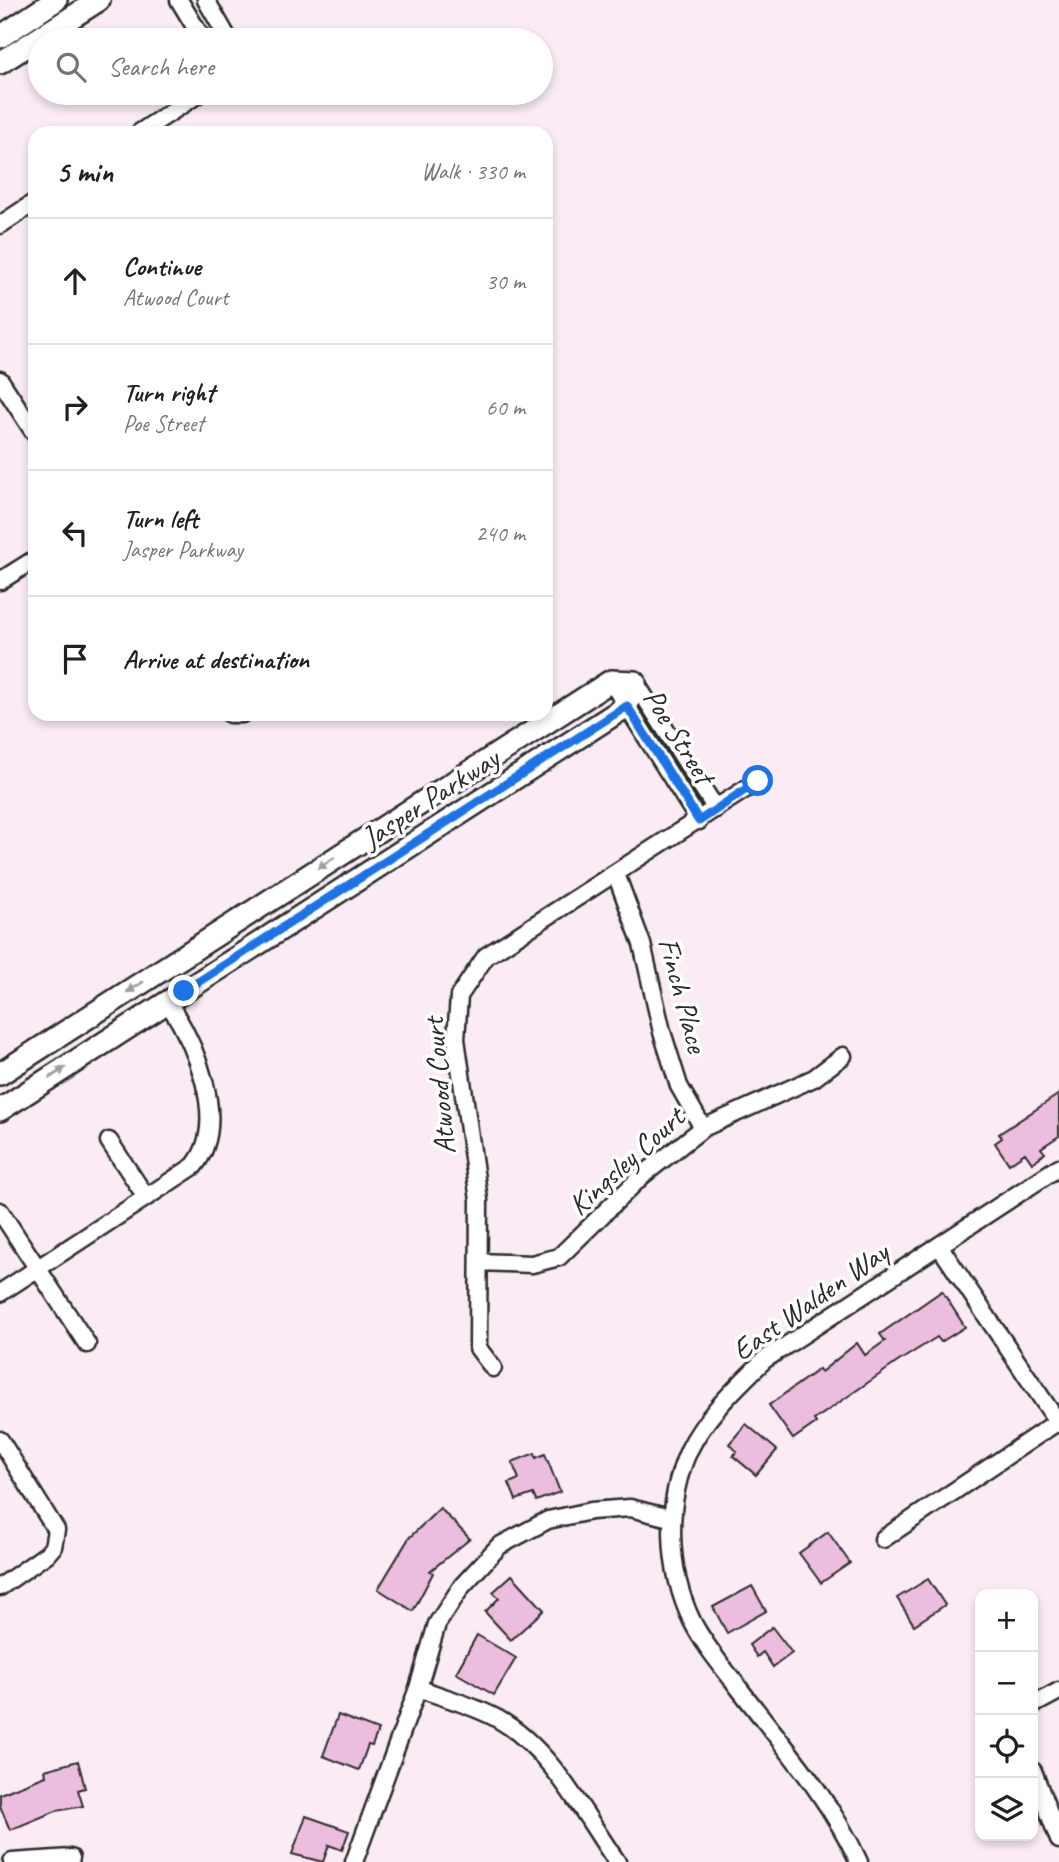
<!DOCTYPE html>
<html lang="en">
<head>
<meta charset="utf-8">
<style>
	:root { --surface:#fff; --page:#f2f2f2; --text:#202124; --muted:#757577; --line:#e0e0e0 }
	body { margin:0; font-family:Caveat,sans-serif; background:var(--page); color:var(--text) }
	.controls { position:absolute; right:21px; bottom:21px; display:grid; overflow:hidden; border-radius:14px; box-shadow:0 4px 10px #0003 }
	.controls button { width:63px; height:63px; display:grid; place-items:center; padding:0; border:0; border-bottom:2px solid var(--line); background:var(--surface); color:var(--text); font:35px sans-serif }
	.stop { position:absolute; width:21px; height:21px; margin:-16px; border:5px solid #1a73e8; border-radius:50%; background:#fff }
	.stop.end { background:#1a73e8; border-color:#fff; box-shadow:0 2px 7px #0008 }
	.list { margin:0; padding:0; list-style:none }
	h2 { display:flex; justify-content:space-between; align-items:center; height:91px; margin:0; padding:0 28px; font-size:30px }
	h2 small { font-size:23px; font-weight:400; color:var(--muted) }
	.list li { display:grid; grid-template-columns:46px 1fr auto; gap:21px; align-items:center; box-sizing:border-box; height:126px; padding:0 28px; border-top:2px solid var(--line) }
	.list b { display:block; font-size:26px; white-space:nowrap }
	.list p { margin:0; font-size:23px; white-space:nowrap; color:var(--muted) }
	.list em { font-size:23px; font-style:normal; color:var(--muted) }
	.icon { flex:none; width:38px; height:38px; fill:none; stroke:currentColor; stroke-width:2; stroke-linecap:round; stroke-linejoin:round }
	.map { position:relative; flex:none; width:1059px; height:1862px; overflow:hidden }
	.search { position:absolute; background:var(--surface); box-shadow:0 4px 10px #0003; left:28px; top:28px; width:525px; height:77px; display:flex; align-items:center; gap:18px; box-sizing:border-box; padding:0 24px; border-radius:38px; color:var(--muted); font-size:26px }
	.panel { position:absolute; background:var(--surface); box-shadow:0 4px 10px #0003; left:28px; top:126px; width:525px; height:595px; border-radius:21px }
	.map>svg:first-child { display:block }
	.building { fill:#edbddf; stroke:#2b2b2b; stroke-width:2 }
	.lines { fill:none; stroke-linecap:round; stroke-linejoin:round }
	.street-casing { stroke:#2b2b2b; stroke-width:21 }
	.secondary-casing { stroke:#2b2b2b; stroke-width:26 }
	.street { stroke:#fff; stroke-width:16 }
	.secondary { stroke:#fff; stroke-width:21 }
	.oneway { fill:#a0a0a0 }
	.route { stroke:#1a73e8; stroke-width:9 }
	.labels { text-anchor:middle; dominant-baseline:central; stroke-width:7; stroke-linejoin:round; paint-order:stroke }
	.street-label { font-size:30px; fill:#2b2b2b; stroke:#fff }
</style>
</head>
<body>
<div class="map">
<svg width="1059" height="1862" viewBox="0 0 1059 1862">
	<rect width="100%" height="100%" fill="#faebf5"/>
	<filter id="ink" filterUnits="userSpaceOnUse"><feTurbulence type="fractalNoise" baseFrequency=".0143" numOctaves="2"/><feDisplacementMap in="SourceGraphic" scale="14" xChannelSelector="R" yChannelSelector="G"/><feConvolveMatrix kernelMatrix="1 2 1 2 8 2 1 2 1" color-interpolation-filters="sRGB"/></filter>
	<g filter="url(#ink)">
		<path class="building" d="M 1059,1094 L 1059,1136 L 1041,1148 L 1045,1153 L 1032,1163 L 1025,1153 L 1009,1164 L 995,1143 L 1002,1138 L 999,1134 Z
			M 942,1291 L 965,1327 L 941,1342 L 937,1337 L 899,1361 L 814,1420 L 816,1423 L 793,1439 L 769,1405 L 819,1369 L 821,1372 L 857,1343 L 865,1355 L 885,1341 L 880,1334 Z
			M 746,1424 L 777,1450 L 756,1475 L 733,1456 L 737,1451 L 729,1444 Z
			M 535,1453 L 536,1458 L 545,1454 L 560,1492 L 536,1501 L 533,1494 L 516,1500 L 509,1483 L 519,1479 L 512,1462 Z
			M 440,1508 L 470,1539 L 430,1571 L 433,1573 L 413,1611 L 378,1589 L 409,1538 Z
			M 828,1532 L 850,1563 L 821,1583 L 799,1553 Z
			M 512,1575 L 544,1610 L 511,1640 L 485,1612 L 499,1598 L 493,1592 Z
			M 928,1579 L 945,1605 L 914,1625 L 897,1598 Z
			M 752,1586 L 766,1611 L 727,1633 L 713,1607 Z
			M 772,1627 L 792,1653 L 773,1667 L 763,1652 L 757,1657 L 749,1645 Z
			M 477,1635 L 516,1658 L 494,1695 L 456,1673 Z
			M 338,1715 L 378,1730 L 372,1746 L 368,1745 L 359,1770 L 323,1756 Z
			M 78,1761 L 85,1788 L 78,1790 L 83,1806 L 56,1811 L 10,1830 L 0,1806 L 0,1794 L 46,1776 L 45,1770 Z
			M 306,1816 L 349,1831 L 342,1850 L 329,1845 L 323,1862 L 292,1854 Z"/>
		<g class="lines">
			<g class="street-casing">
				<path id="street" d="M 179,0 L 203,40
					M 206,0 L 229,40
					M 139,133 L 200,93
					M 0,225 L 35,202
					M 0,380 L 35,434
					M 0,581 L 35,559
					M 611,681 L 699,821
					M 635,682 L 716,809
					M 230,714 L 242,714
					M 616,874 L 642,944 L 662,1032 L 679,1086 L 703,1128
					M 109,1141 L 146,1197
					M 0,1211 L 87,1344
					M 940,1247 L 1059,1424
					M 479,1262 L 532,1264 L 559,1257 L 643,1175 L 703,1128 L 814,1078 L 843,1056
					M 0,1293 L 194,1166 C 230,1122 195,1043 167,1001
					M 493,1368 L 478,1348 L 479,1200 L 456,1039 L 459,996 L 486,956 L 758,781
					M 0,1440 L 56,1530 L 53,1547 L 47,1554 L 0,1587
					M 883,1539 L 1057,1422
					M 418,1688 C 444,1698 473,1705 498,1719 C 551,1749 583,1813 617,1862
					M 1033,1705 L 1059,1691
					M 1033,1771 L 1059,1840
					M 12,1862 L 71,1858
					M 354,1862 L 418,1688 L 437,1624 L 462,1586 L 499,1546 L 548,1520 L 591,1511 L 630,1508 L 670,1518
					M 859,1862 C 830,1798 781,1743 738,1687 C 722,1666 704,1645 692,1621 C 667,1569 665,1503 689,1450 C 706,1415 737,1387 764,1360 L 1059,1167"/>
			</g>
			<g class="secondary-casing">
				<path id="secondary" d="M 0,37 L 56,0
					M 0,63 L 99,0
					M 0,1074 L 611,681 L 635,682 L 627,706 L 0,1110"/>
			</g>
			<use href="#street" class="street"/>
			<use href="#secondary" class="secondary"/>
		</g>
		<defs><path id="oneway-solid" d="M-6-.8H1V-3.2L6.5 0L1 3.2V.8H-6Z" transform="scale(1.75)"/></defs>
		<g class="oneway">
			<use href="#oneway-solid" transform="translate(326 863) rotate(147)"/>
			<use href="#oneway-solid" transform="translate(135 987) rotate(147)"/>
			<use href="#oneway-solid" transform="translate(57 1073) rotate(-33)"/>
		</g>
	</g>
	<g class="lines" filter="url(#ink)">
		<path class="route" d="M 184,991 L 627,706 L 699,821 L 758,781"/>
	</g>
	<g class="labels">
		<g class="street-label">
			<text transform="translate(679 736) rotate(58)">Poe Street</text>
			<text transform="translate(430 798) rotate(-33)">Jasper Parkway</text>
			<text transform="translate(683 995) rotate(75)">Finch Place</text>
			<text transform="translate(439 1086) rotate(-95)">Atwood Court</text>
			<text transform="translate(626 1161) rotate(-42)">Kingsley Court</text>
			<text transform="translate(810 1301) rotate(-35)">East Walden Way</text>
		</g>
	</g>
</svg>
<div class="controls">
<button>+</button>
<button>−</button>
<button><svg class="icon" aria-label="locate" viewBox="0 0 24 24"><circle cx="12" cy="12" r="6"/><path d="M12 2v4M12 18v4M2 12h4M18 12h4"/></svg></button>
<button><svg class="icon" aria-label="layers" viewBox="0 0 24 24"><path d="M12 4l9 5-9 5-9-5zM3 14l9 5 9-5"/></svg></button>
</div>
<div class="stop" style="left:758px;top:781px"></div>
<div class="stop end" style="left:184px;top:991px"></div>
<div class="search"><svg class="icon" aria-label="search" viewBox="0 0 24 24"><circle cx="10" cy="10" r="6"/><path d="M15 15l6 6"/></svg>Search here</div>
<section class="panel">
<h2>5 min<small>Walk · 330 m</small></h2>
<ul class="list">
<li><svg class="icon" aria-label="ahead" viewBox="0 0 24 24"><path d="M12 20V5M6 11l6-6 6 6"/></svg><div><b>Continue</b><p>Atwood Court</p></div><em>30 m</em></li>
<li><svg class="icon" aria-label="right" viewBox="0 0 24 24"><path d="M7 20v-9h11M14 6l5 5-5 5"/></svg><div><b>Turn right</b><p>Poe Street</p></div><em>60 m</em></li>
<li><svg class="icon" aria-label="left" viewBox="0 0 24 24"><path d="M17 20v-9H6M10 6l-5 5 5 5"/></svg><div><b>Turn left</b><p>Jasper Parkway</p></div><em>240 m</em></li>
<li><svg class="icon" aria-label="arrive" viewBox="0 0 24 24"><path d="M6 21V4h12l-3 4 3 4H6"/></svg><div><b>Arrive at destination</b></div></li>
</ul>
</section>
</div>
</body>
</html>
